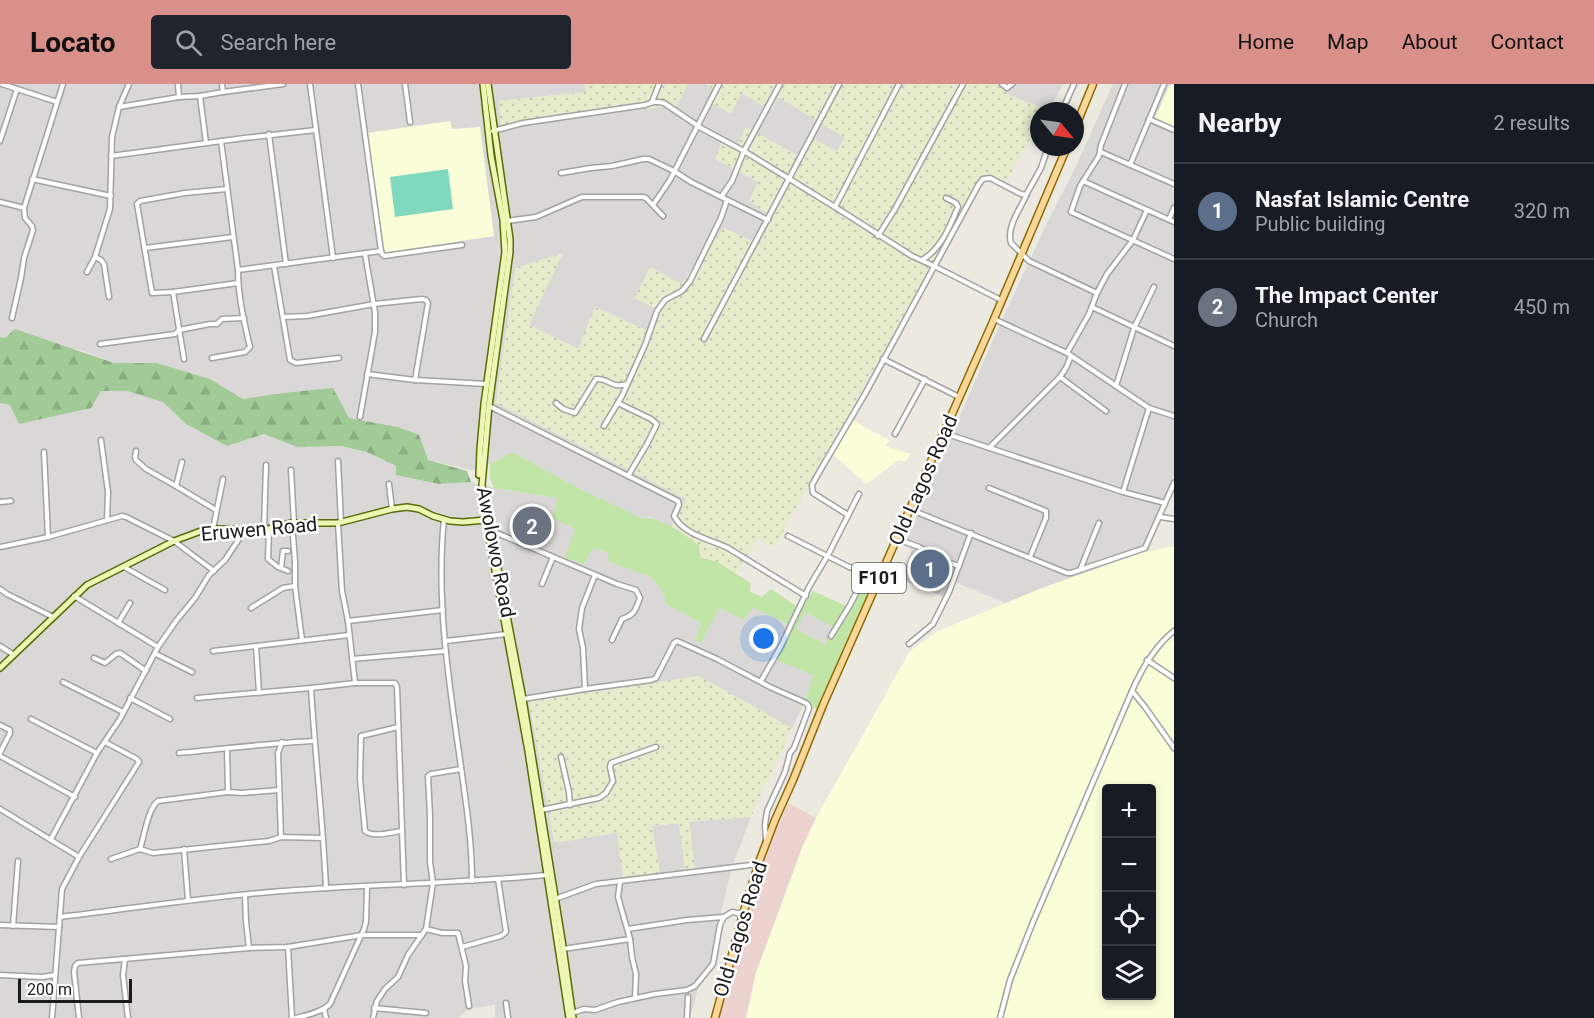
<!DOCTYPE html>
<meta charset="utf-8">
<style>
body{margin:0;font-family:Roboto,sans-serif;background:#20242c;color:#f1f3f6}
.controls{position:absolute;right:18px;bottom:18px;display:grid;overflow:hidden;border-radius:6px;box-shadow:0 3px 9px #0003}
.controls button{width:54px;height:54px;display:grid;place-items:center;padding:0;border:0;border-bottom:2px solid #363941;background:#171b24;color:#f1f3f6;font:30px sans-serif}
.compass{position:absolute;left:1030px;top:18px;width:54px;height:54px;border-radius:50%;background:#171b24;box-shadow:0 3px 9px #0003;rotate:119deg}
.scale{position:absolute;left:18px;bottom:15px;width:114px;box-sizing:border-box;padding-left:6px;border:3px solid #1b1b1b;border-top:0;font-size:16px;line-height:21px;white-space:nowrap;color:#1b1b1b;-webkit-text-stroke:4px #fff;paint-order:stroke}
.you{position:absolute;left:764px;top:555px;width:21px;height:21px;margin:-15px;border:4px solid #fff;border-radius:50%;background:#1a73e8;box-shadow:0 0 0 9px #1a73e833}
.badge{display:grid;place-items:center;width:39px;height:39px;border-radius:50%;background:#da908a;color:#fff;font-size:20px;font-weight:700}
.pin{position:absolute;translate:-50% -50%;border:3px solid #fff;box-shadow:0 2px 6px #0006}
.list{margin:0;padding:0;list-style:none}
h2{display:flex;justify-content:space-between;align-items:center;height:78px;margin:0;padding:0 24px;font-size:26px}
h2 small{font-size:20px;font-weight:400;color:#9ea1a6}
.list li{display:grid;grid-template-columns:39px 1fr auto;gap:18px;align-items:center;box-sizing:border-box;height:96px;padding:0 24px;border-top:2px solid #363941}
.list b{display:block;font-size:22px;white-space:nowrap}
.list p{margin:0;font-size:20px;white-space:nowrap;color:#9ea1a6}
.list em{font-size:20px;font-style:normal;color:#9ea1a6}
.icon{flex:none;width:33px;height:33px;fill:none;stroke:currentColor;stroke-width:2;stroke-linecap:round;stroke-linejoin:round}
.map{position:relative;flex:none;width:1174px;height:934px;overflow:hidden}
header{display:flex;align-items:center;gap:36px;box-sizing:border-box;height:84px;padding:0 30px;background:#da908a;color:#111}
header strong{font-size:28px}
nav{display:flex;gap:33px;margin-inline-start:auto;font-size:21px}
.search{width:420px;height:54px;background:#20242c;display:flex;align-items:center;gap:15px;box-sizing:border-box;padding:0 21px;border-radius:6px;color:#9ea1a6;font-size:22px}
main{display:flex}
aside{flex:1;background:#171b24}
.map>svg:first-child{display:block}
.residential{fill:#d9d8d7}
.commercial{fill:#edd3cf}
.education{fill:#fafed8;fill-rule:evenodd}
.religious{fill:#c9c9c9}
.farmland{fill:url(#farmland-dots)}
.grass{fill:#c0e5a7;fill-rule:evenodd}
.forest{fill:url(#forest-firs)}
.pitch{fill:#80d9be}
.lines{fill:none;stroke-linecap:round;stroke-linejoin:round}
.street-casing{stroke:#a2a2a2;stroke-width:7}
.secondary-casing{stroke:#586b08;stroke-width:8}
.primary-casing{stroke:#8c6a05;stroke-width:9}
.street{stroke:#fff;stroke-width:4}
.secondary{stroke:#eef6b4;stroke-width:5}
.primary{stroke:#f8d799;stroke-width:6}
.labels{text-anchor:middle;stroke-width:5;stroke-linejoin:round;paint-order:stroke}
.shield{fill:#fff;stroke:#5f5f5f;stroke-width:1.5}
.shield-label{font-size:18px;font-weight:bold;fill:#1b1b1b}
.street-label{font-size:20px;fill:#1b1b1b;stroke:#fff}
</style>
<header>
<strong>Locato</strong>
<div class="search"><svg class="icon" aria-label="search" viewBox="0 0 24 24"><circle cx="10" cy="10" r="6"/><path d="M15 15l6 6"/></svg>Search here</div>
<nav><a>Home</a><a>Map</a><a>About</a><a>Contact</a></nav>
</header>
<main>
<div class="map">
<svg width="1174" height="934" viewBox="0 0 1174 934">
<defs>
<pattern id="farmland-dots" width="8" height="8" patternUnits="userSpaceOnUse" patternTransform="scale(1.5)"><rect width="8" height="8" fill="#e6ebcb"/><path d="M2 2h.1M6 6h.1" fill="none" stroke="#c5c9ae" stroke-width="1.8" stroke-linecap="round"/></pattern>
<pattern id="forest-firs" width="22" height="20" patternUnits="userSpaceOnUse" patternTransform="scale(1.5)"><rect width="22" height="20" fill="#a1ca96"/><path d="M5 1l3.5 6h-7zM16 11l3.5 6h-7z" fill="#8aad81"/></pattern>
</defs>
<rect width="100%" height="100%" fill="#ece9e0"/>
<g class="residential">
<path d="M0 0H584L586 8 499 17 676 22 688 0H705L714 5 731 29 741 9 778 13 845 53 837 67 804 75 746 44 738 60 725 54 758 98 768 130 752 157 724 144 681 200 651 183 658 226 648 248 596 223 579 265 529 241 562 170 515 185 496 319 686 415 672 443 649 433 641 435 580 405 512 368 490 380 471 386 428 376 398 343 349 334 283 309 243 315 210 295 157 279H114L81 266 0 253Z"/>
<path d="M1002 0H1063L1055 15 1047 26 1009 11Z"/>
<path d="M1113 0H1174V392L1141 469 1070 494 1006 519 957 499 956 485 912 466 904 461 996 249 1046 141 1075 84Z"/>
<path d="M101 306 127 307 163 318 186 340 227 362 264 350 297 363 341 362 367 368 396 382V391L439 400 471 398 494 404 558 414 576 445 593 464 609 469 608 477 651 493 663 507 666 520 701 539 695 557 701 559 719 523H753L789 541 813 592 806 616 792 644 699 592 617 749 659 789 652 742 679 739 686 787 695 786 689 737 751 733 732 783 715 854 713 879 703 886 690 934H495V921L468 925 459 934H0V319L10 321Z"/>
<path d="M805 528 834 543 825 560 796 545Z"/>
</g>
<path class="commercial" d="M788 719 816 734 802 764 756 889 746 934H718L746 829 764 773Z"/>
<g class="education">
<path d="M1173 0 1174 1V43L1155 34 1169 2Z"/>
<path d="M450 37 452 45 480 43 494 152 384 169 367 49Z"/>
<path d="M852 336 889 356 886 362 910 370 905 378 899 376 866 400 833 370Z"/>
<path d="M1174 462V934H746L756 889 802 764 816 734 910 567 938 547 1042 504 1141 469ZM1106 704H1152V912H1106Z"/>
</g>
<path class="religious" d="M912 466 956 485 944 513 900 495Z"/>
<g class="farmland">
<path d="M584 0H688L677 21 501 43 499 17 586 8Z"/>
<path d="M705 0H1002L1009 11 1047 26 1046 27H1039V39L1006 97 983 89 774 464 758 455 736 489 717 478 700 473 699 461 672 443 686 415 496 319 515 184 563 169 529 241 578 265 595 223 648 247 658 226 635 214 650 183 681 200 724 144 752 157 768 130 749 117 758 98 715 75 724 53 738 60 746 43 804 75 814 55 837 67 845 54 778 13 771 27 741 9 731 30 708 17 714 5Z"/>
<path d="M699 592 792 644 751 733 689 738 695 786 685 787 679 739 652 742 660 789 623 793 617 749 554 759 529 617Z"/>
</g>
<path class="grass" d="M512 368 580 405 641 434C660 431 684 451 699 461L700 473 717 478 751 499 750 508 762 513 771 505 801 525 813 507 851 524 869 489 879 487 817 626 806 616 813 591 777 576 789 541 753 523 744 536 719 524 701 559 695 557 701 539 666 520 663 507 651 493 607 477 609 469 593 464 584 480 565 474 575 445 553 434 557 414 494 404 490 395V380ZM805 528 833 543 825 560 796 545Z"/>
<path class="forest" d="M15 245 114 279H157L210 295 243 315 283 309 333 304 349 334 398 343 419 351 428 376 467 387 471 398 439 400 396 391V382L367 368 341 362 297 363 264 350 227 362 186 340 163 318 127 307H101L91 324 19 340 10 321 0 319V253L5 254Z"/>
<path class="pitch" d="M448 85 453 125 395 133 390 93Z"/>
<g class="lines">
<g class="street-casing">
<g id="street">
<path d="M2 0 57 18"/>
<path d="M178 0 179 13"/>
<path d="M222 0 223 8"/>
<path d="M310 0 333 174"/>
<path d="M358 0 381 167"/>
<path d="M405 0 410 38"/>
<path d="M1002 0 1007 4 1012 0"/>
<path d="M1125 0 1101 61 1099 72 1080 102 1071 128 1174 175"/>
<path d="M200 12 206 59"/>
<path d="M652 18 659 0"/>
<path d="M119 23 179 13 200 12 223 8 283 0"/>
<path d="M1062 27 1074 0"/>
<path d="M1149 35 1174 46"/>
<path d="M493 47 523 39 645 21C652 18 656 17 664 19L701 44 744 67 835 123 912 172 934 182 1001 216"/>
<path d="M269 50 286 180"/>
<path d="M0 57 17 5"/>
<path d="M1101 68 1174 100"/>
<path d="M111 72 244 54 316 46"/>
<path d="M1130 81 1164 0"/>
<path d="M561 89 591 84 612 82 643 75H649L674 87 691 98 768 136"/>
<path d="M32 95 111 112"/>
<path d="M1083 97 1174 138"/>
<path d="M227 105 185 109 140 117 137 120 152 209 173 208 238 199"/>
<path d="M1026 112C1020 125 1006 144 1011 159L1029 177 1097 209"/>
<path d="M721 113 732 97 744 67 780 0"/>
<path d="M0 118 24 124"/>
<path d="M653 121 670 96 719 0"/>
<path d="M835 123 899 0"/>
<path d="M1169 135 1174 124"/>
<path d="M507 137 536 133 582 113H643L646 114 663 132"/>
<path d="M878 152 895 125 963 0"/>
<path d="M145 164 233 153"/>
<path d="M381 167 382 170 384 172 462 161"/>
<path d="M95 173 101 176 104 180 109 213"/>
<path d="M922 176C941 165 950 142 958 123L956 119 946 114"/>
<path d="M274 182 290 276 296 279 339 274"/>
<path d="M238 186 381 167"/>
<path d="M87 188 95 173 110 125 112 53 119 23 129 0"/>
<path d="M173 208 184 275"/>
<path d="M1092 223 1174 262"/>
<path d="M284 233 307 232 374 220 422 215 426 216 428 219 415 296"/>
<path d="M12 234 21 194 24 174 33 146 32 142 25 134 24 124 63 0"/>
<path d="M994 235 1067 269 1149 324 1174 332"/>
<path d="M704 255 839 0"/>
<path d="M100 260 175 250 179 246 210 240H217L222 235 244 234"/>
<path d="M1067 269 1089 230 1097 209 1107 190 1133 156 1147 126"/>
<path d="M212 274 245 268 250 263C244 238 238 212 238 186L221 57"/>
<path d="M883 275 959 313"/>
<path d="M367 290 415 296 487 300"/>
<path d="M1060 293 1106 327"/>
<path d="M1116 302 1134 244 1154 203"/>
<path d="M556 319 563 325 575 329 596 295C610 294 610 305 627 300"/>
<path d="M618 319 651 335 657 340 647 360 628 392"/>
<path d="M489 322 678 417 679 421 674 432C684 451 710 455 728 464L806 512"/>
<path d="M360 333 375 248V228L365 170"/>
<path d="M604 342 622 312 645 261 657 227 665 216 682 207 690 197 721 134 727 116"/>
<path d="M944 349 1123 408 1165 419"/>
<path d="M895 350 925 295"/>
<path d="M101 356 108 408 107 436"/>
<path d="M989 364 1060 293 1066 284 1071 272"/>
<path d="M136 367 135 373 136 376 146 385 176 402 216 426"/>
<path d="M44 368 48 453"/>
<path d="M338 377 341 438"/>
<path d="M291 386 294 439"/>
<path d="M389 400 392 425"/>
<path d="M176 402 182 378"/>
<path d="M989 404 1046 427V434L1030 473"/>
<path d="M1123 408 1149 324"/>
<path d="M0 418 11 417"/>
<path d="M909 425 1067 489H1071L1145 464 1174 399"/>
<path d="M848 431 813 409 812 401 821 385 865 310 979 100 983 95 990 94 1021 110 1026 111 1041 84 1048 63"/>
<path d="M1160 433 1174 435"/>
<path d="M444 435C436 513 448 592 459 669 465 712 472 754 472 797"/>
<path d="M292 439 295 478V502L302 556"/>
<path d="M338 439 342 507 348 537 355 599"/>
<path d="M213 445 223 395"/>
<path d="M269 445 268 475 278 483 288 487"/>
<path d="M264 446 266 381"/>
<path d="M492 447 617 500 636 506 640 514C635 526 636 530 622 535L612 556"/>
<path d="M788 452 849 483 868 486 879 493"/>
<path d="M897 455 919 463 950 479 959 482"/>
<path d="M0 463 48 453 122 432 126 433 174 457 214 487"/>
<path d="M124 483 165 506"/>
<path d="M281 484 283 467H288"/>
<path d="M1080 486 1099 439"/>
<path d="M542 500 553 473"/>
<path d="M0 505 7 510 53 533"/>
<path d="M74 512 158 563"/>
<path d="M251 524 283 504 295 502"/>
<path d="M348 537 443 526"/>
<path d="M118 539 130 519"/>
<path d="M831 552 850 521 868 486"/>
<path d="M446 557 507 550"/>
<path d="M909 560 933 540 949 508 971 449"/>
<path d="M0 562 14 571"/>
<path d="M256 562 259 609"/>
<path d="M213 567 349 551"/>
<path d="M156 570 192 588"/>
<path d="M94 574 105 579 116 570 120 569 146 587"/>
<path d="M352 575 446 567"/>
<path d="M1147 576 1174 594"/>
<path d="M761 597 781 562 809 503 828 471 859 410"/>
<path d="M63 598 123 628"/>
<path d="M311 604C315 671 323 737 326 804"/>
<path d="M585 605 583 564 579 545 582 524 595 491"/>
<path d="M1132 607 1145 623 1174 664"/>
<path d="M130 614 170 635"/>
<path d="M197 614 311 604 355 599H395L397 603 404 801"/>
<path d="M523 615 585 605 651 596 656 594 674 559 677 557 717 575 770 603 806 619 808 621 809 624 794 664 790 669 785 688 767 727 765 741 766 757"/>
<path d="M31 635 97 669"/>
<path d="M0 641 10 646V649L0 669"/>
<path d="M398 643 361 652 360 695 365 747C374 754 391 748 402 747"/>
<path d="M179 669C224 665 269 659 314 657"/>
<path d="M0 672 75 713"/>
<path d="M561 673 569 708 570 721"/>
<path d="M228 708 242 709 279 706"/>
<path d="M0 725 79 773"/>
<path d="M541 726 599 714 606 709 613 697 610 683 611 679 656 663"/>
<path d="M281 753 278 669 282 658"/>
<path d="M51 755 97 669 120 635 158 563 176 537 195 514 209 491 225 476 245 446"/>
<path d="M140 765 153 769 269 757 281 753 322 754"/>
<path d="M184 765 188 816"/>
<path d="M111 775 140 765C144 753 148 724 158 717L228 708 227 665"/>
<path d="M620 798 618 813 630 855 632 873 636 890 635 914"/>
<path d="M245 811 246 838 249 864"/>
<path d="M555 815 596 800 751 781 759 778"/>
<path d="M60 833C138 824 217 811 296 806 379 800 463 799 547 791"/>
<path d="M0 841 59 843"/>
<path d="M13 842 18 777"/>
<path d="M426 845 442 849H458L466 882 465 897 469 922"/>
<path d="M628 845 687 836 723 833"/>
<path d="M288 863 292 934"/>
<path d="M462 863 501 852 506 848 498 795"/>
<path d="M563 865 630 855"/>
<path d="M125 875 123 891 128 934"/>
<path d="M0 891 42 893 55 891"/>
<path d="M506 919 508 934"/>
<path d="M374 924 426 929"/>
<path d="M324 925 326 934"/>
<path d="M572 929 584 925 595 926 618 918 655 910 687 906 695 902 713 880 720 841 724 833 732 828 743 830"/>
<path d="M52 934 62 805 79 773 139 678 137 675 105 658"/>
<path d="M79 934 74 888 75 882 78 879 249 864 288 863 362 851H422"/>
<path d="M296 934C307 931 322 928 330 920L364 845 366 838 367 802"/>
<path d="M373 934 377 917 385 905 398 893 408 871 426 845 433 799 430 778V732L428 692 431 690 461 685"/>
<path d="M687 934 688 913"/>
<path d="M1000 934 1010 896 1033 838 1132 607C1142 584 1154 563 1174 547"/>
</g>
</g>
<g class="secondary-casing">
<g id="secondary">
<path d="M488 0 510 155V168L489 322 482 401 523 615 562 856 573 934"/>
<path d="M479 391 480 365 484 320 505 168 503 136 491 72 483 0"/>
<path d="M487 442 528 667 569 934"/>
<path d="M0 584 87 501 174 457 201 447 217 445 264 446 292 439H338L392 425 407 423 419 425 433 432 450 437 463 438 486 436"/>
</g>
</g>
<g class="primary-casing">
<g id="primary">
<path d="M1075 44 1093 0"/>
<path d="M715 934 743 830 759 778 775 736 793 696 823 621 991 242 1067 63"/>
</g>
</g>
<use href="#street" class="street"/>
<use href="#secondary" class="secondary"/>
<use href="#primary" class="primary"/>
</g>
<g class="labels">
<rect class="shield" x="852" y="479" width="54" height="30" rx="4.5"/>
<g class="shield-label">
<text x="879" y="500">F101</text>
</g>
<g class="street-label">
<text transform="translate(923 396) rotate(-66)" y="7">Old Lagos Road</text>
<text transform="translate(259 445) rotate(-5)" y="7">Eruwen Road</text>
<text transform="translate(496 468) rotate(79)" y="7">Awolowo Road</text>
<text transform="translate(740 845) rotate(-73)" y="7">Old Lagos Road</text>
</g>
</g>
</svg>
<div class="controls">
<button>+</button>
<button>−</button>
<button><svg class="icon" aria-label="locate" viewBox="0 0 24 24"><circle cx="12" cy="12" r="6"/><path d="M12 2v4M12 18v4M2 12h4M18 12h4"/></svg></button>
<button><svg class="icon" aria-label="layers" viewBox="0 0 24 24"><path d="M12 4l9 5-9 5-9-5zM3 14l9 5 9-5"/></svg></button>
</div>
<svg class="compass" viewBox="-18 -18 36 36"><path d="M0-13l5 13h-10z" fill="#e53935"/><path d="M0 13l5-13h-10z" fill="#9ea1a6"/></svg>
<div class="scale">200 m</div>
<div class="you"></div>
<div class="pin badge" style="left:930px;top:485px;background:#5c6f8a">1</div>
<div class="pin badge" style="left:532px;top:442px;background:#6b7280">2</div>
</div>
<aside>
<h2>Nearby<small>2 results</small></h2>
<ul class="list">
<li><span class="badge" style="background:#5c6f8a">1</span><div><b>Nasfat Islamic Centre</b><p>Public building</p></div><em>320 m</em></li>
<li><span class="badge" style="background:#6b7280">2</span><div><b>The Impact Center</b><p>Church</p></div><em>450 m</em></li>
</ul>
</aside>
</main>
